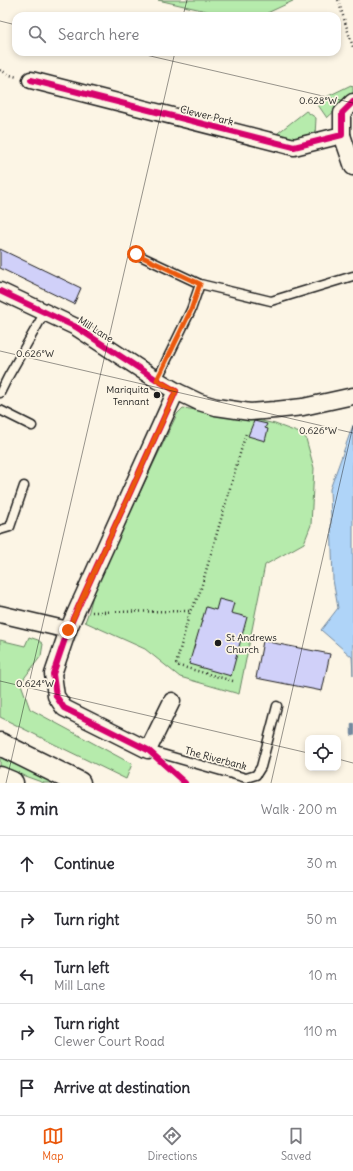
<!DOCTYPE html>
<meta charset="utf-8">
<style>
body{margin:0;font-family:Delius,sans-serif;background:#f2f2f3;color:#2b2b33}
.controls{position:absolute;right:12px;bottom:12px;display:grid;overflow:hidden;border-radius:8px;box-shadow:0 2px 6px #0003}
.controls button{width:36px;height:36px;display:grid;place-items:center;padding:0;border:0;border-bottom:1px solid #e1e1e2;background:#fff;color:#2b2b33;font:20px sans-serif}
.stop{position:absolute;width:12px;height:12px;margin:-9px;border:3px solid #ea580c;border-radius:50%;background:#fff}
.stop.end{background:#ea580c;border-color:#fff;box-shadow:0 1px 4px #0008}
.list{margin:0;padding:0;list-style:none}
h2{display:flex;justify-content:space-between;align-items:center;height:52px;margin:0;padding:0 16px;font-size:17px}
h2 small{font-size:13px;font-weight:400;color:#7c7c81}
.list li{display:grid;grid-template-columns:26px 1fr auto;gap:12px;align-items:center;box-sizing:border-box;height:56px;padding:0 16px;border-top:1px solid #e1e1e2}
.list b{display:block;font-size:15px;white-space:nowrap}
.list p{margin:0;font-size:13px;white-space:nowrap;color:#7c7c81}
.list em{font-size:13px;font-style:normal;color:#7c7c81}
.icon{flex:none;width:22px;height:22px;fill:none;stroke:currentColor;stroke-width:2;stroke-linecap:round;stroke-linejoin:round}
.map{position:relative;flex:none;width:353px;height:783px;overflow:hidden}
.search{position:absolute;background:#fff;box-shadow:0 2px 6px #0003;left:12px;right:12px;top:12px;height:44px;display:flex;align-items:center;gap:10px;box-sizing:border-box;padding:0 14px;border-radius:12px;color:#7c7c81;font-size:15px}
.sheet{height:332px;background:#fff}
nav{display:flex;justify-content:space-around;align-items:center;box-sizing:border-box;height:56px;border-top:1px solid #e1e1e2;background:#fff;font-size:11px;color:#7c7c81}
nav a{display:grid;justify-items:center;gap:2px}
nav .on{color:#ea580c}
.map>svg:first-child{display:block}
.green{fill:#b6ebac;stroke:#698464}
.water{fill:#afd4f8;stroke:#748aa0}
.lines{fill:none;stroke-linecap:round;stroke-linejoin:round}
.stream{stroke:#748aa0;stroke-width:4.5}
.building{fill:#d0d0f9;stroke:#1c1c1c}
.lane-casing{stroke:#1c1c1c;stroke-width:11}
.street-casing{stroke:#1c1c1c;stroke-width:19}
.primary-casing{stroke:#1c1c1c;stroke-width:25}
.path{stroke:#1c1c1c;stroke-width:2.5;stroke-dasharray:1 3;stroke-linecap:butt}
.lane{stroke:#fcf5e5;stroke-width:8}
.street{stroke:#fcf5e5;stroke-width:16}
.primary{stroke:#fcf5e5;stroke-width:22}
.cycleway-casing{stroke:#fcf5e5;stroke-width:8}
.cycleway{stroke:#d6006c;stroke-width:6}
.route{stroke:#ea580c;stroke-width:5}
.ticks{fill:none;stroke:#1c1c1c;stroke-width:1;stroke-opacity:0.45}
.poi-dot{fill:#1c1c1c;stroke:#fcf5e5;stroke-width:1.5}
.labels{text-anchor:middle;stroke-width:3.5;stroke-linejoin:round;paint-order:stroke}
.street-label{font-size:10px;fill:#1c1c1c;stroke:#fcf5e5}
.poi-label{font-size:10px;fill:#1c1c1c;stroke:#fcf5e5;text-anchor:end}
.ticks-label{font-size:10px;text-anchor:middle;fill:#1c1c1c;stroke:#fcf5e5;stroke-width:3.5;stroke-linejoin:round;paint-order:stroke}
</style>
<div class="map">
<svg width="353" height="783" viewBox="0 0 353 783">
<rect width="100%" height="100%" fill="#fcf5e5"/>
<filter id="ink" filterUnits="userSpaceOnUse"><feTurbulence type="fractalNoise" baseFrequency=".025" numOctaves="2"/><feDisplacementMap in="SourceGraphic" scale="8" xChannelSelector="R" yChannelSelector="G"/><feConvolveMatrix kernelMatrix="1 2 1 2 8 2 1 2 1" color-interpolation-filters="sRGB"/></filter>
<g filter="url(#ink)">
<g class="green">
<path d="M158 0H295L261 16H228Z"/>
<path d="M351 85 353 87V94L327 118 316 102Z"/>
<path d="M306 111 316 118 315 136 297 141 274 136Z"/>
<path d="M183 408 249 418 275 424 305 435 314 468 311 525 304 543 265 565 239 694 180 677 145 649 85 622 89 611 95 587 177 414Z"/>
<path d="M29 637 38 640 43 644 41 656 25 677 21 684 30 709 132 764 126 779 56 745 0 717V640L25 646Z"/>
<path d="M0 751 62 783H44L0 767Z"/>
</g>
<path class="water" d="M353 425V675L352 657 321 630 338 608 333 580 330 489Z"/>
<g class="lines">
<path class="stream" d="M353 725V734"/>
</g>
<g class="building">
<path d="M0 249 81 288 74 304 0 268Z"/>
<path d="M254 421 267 424 265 428 268 429 265 441 248 436Z"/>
<path d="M219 599 234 603 231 613 247 617 231 676 189 664 206 607 216 610Z"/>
<path d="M263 641 330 654 322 691 256 678Z"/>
</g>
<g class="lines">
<g class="lane-casing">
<g id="lane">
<path d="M136 254 200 284"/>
<path d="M157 380 191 310 200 284 271 301 353 276"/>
<path d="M0 393 8 377 45 312"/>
<path d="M0 410 32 426"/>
<path d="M0 530 10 527 24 486"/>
<path d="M148 750 246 778 256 775 261 767 277 706"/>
</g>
</g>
<g class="street-casing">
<g id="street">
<path d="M31 80 294 147 342 135V113L353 102"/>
<path d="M342 135 353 167"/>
<path d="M0 291 76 327 157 380 176 391 199 402 216 407 250 412 275 410 303 407 353 396"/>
<path d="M0 614 68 630"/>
<path d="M172 701 148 750 64 708 56 696 53 674 68 630 76 612 176 391"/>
</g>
</g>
<g class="primary-casing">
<g id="primary">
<path d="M0 744 79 783"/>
<path d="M0 778 12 783"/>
</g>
</g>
<g class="path">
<path d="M338 0 353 47"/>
<path d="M0 70 10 75 17 77"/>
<path d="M92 612 190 611"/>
<path d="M233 681 176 665 190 611 199 595 246 433"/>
</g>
<use href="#lane" class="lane"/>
<use href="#street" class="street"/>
<use href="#primary" class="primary"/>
<g class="cycleway-casing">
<g id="cycleway">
<path d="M31 80 294 147 342 135V113L353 102"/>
<path d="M0 291 76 327 157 380 176 391 76 612 68 630 53 674 56 696 64 708 148 750 185 783"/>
</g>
</g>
<use href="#cycleway" class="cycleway"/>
</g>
</g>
<g class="lines" filter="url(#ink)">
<path class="route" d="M68 630 76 612 176 391 157 380 191 310 200 284 136 254"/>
</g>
<path class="ticks" d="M183 16 187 0M0 21 16 25M133 52 353 103M0 351 353 433M0 681 308 753M338 759 353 763M6 783 175 52M271 783 353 426"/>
<g class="poi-dot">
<circle cx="157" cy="395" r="4"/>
<circle cx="218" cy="643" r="4"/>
</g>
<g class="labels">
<g class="street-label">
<text transform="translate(207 115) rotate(14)" y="4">Clewer Park</text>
<text transform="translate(96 329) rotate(32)" y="4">Mill Lane</text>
<text transform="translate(216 758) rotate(15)" y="4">The Riverbank</text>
</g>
<g class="poi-label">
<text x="149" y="393">Mariquita<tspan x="149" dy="12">Tennant</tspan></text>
<text x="226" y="641" text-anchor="start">St Andrews<tspan x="226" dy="12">Church</tspan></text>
</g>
</g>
<g class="ticks-label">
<text x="318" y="104">0.628°W</text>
<text x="35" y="357">0.626°W</text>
<text x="318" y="434">0.626°W</text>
<text x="35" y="687">0.624°W</text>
</g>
</svg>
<div class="controls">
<button><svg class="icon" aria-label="locate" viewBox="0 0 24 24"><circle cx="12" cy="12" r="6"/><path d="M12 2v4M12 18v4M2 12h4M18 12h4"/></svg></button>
</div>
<div class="stop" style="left:136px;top:254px"></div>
<div class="stop end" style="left:68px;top:630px"></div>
<div class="search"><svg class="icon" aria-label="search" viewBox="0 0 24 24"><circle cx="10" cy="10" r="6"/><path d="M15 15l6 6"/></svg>Search here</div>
</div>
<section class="sheet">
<h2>3 min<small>Walk · 200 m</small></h2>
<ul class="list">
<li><svg class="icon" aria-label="ahead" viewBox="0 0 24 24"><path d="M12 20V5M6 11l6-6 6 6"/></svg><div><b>Continue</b></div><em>30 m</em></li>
<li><svg class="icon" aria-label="right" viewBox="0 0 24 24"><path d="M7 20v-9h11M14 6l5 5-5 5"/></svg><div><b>Turn right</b></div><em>50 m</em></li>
<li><svg class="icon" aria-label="left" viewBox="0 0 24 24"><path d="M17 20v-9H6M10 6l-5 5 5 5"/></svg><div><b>Turn left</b><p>Mill Lane</p></div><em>10 m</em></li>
<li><svg class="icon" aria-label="right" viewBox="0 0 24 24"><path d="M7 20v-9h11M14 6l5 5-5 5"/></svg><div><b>Turn right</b><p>Clewer Court Road</p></div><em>110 m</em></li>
<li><svg class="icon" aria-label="arrive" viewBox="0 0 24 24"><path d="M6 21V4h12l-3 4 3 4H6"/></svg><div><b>Arrive at destination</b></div></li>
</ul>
</section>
<nav>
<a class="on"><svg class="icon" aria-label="map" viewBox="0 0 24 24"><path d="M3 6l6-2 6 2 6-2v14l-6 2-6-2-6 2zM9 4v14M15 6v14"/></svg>Map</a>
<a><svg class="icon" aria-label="directions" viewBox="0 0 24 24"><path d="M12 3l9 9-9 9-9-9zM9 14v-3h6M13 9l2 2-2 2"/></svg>Directions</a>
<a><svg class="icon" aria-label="saved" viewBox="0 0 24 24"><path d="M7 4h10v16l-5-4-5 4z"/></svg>Saved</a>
</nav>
